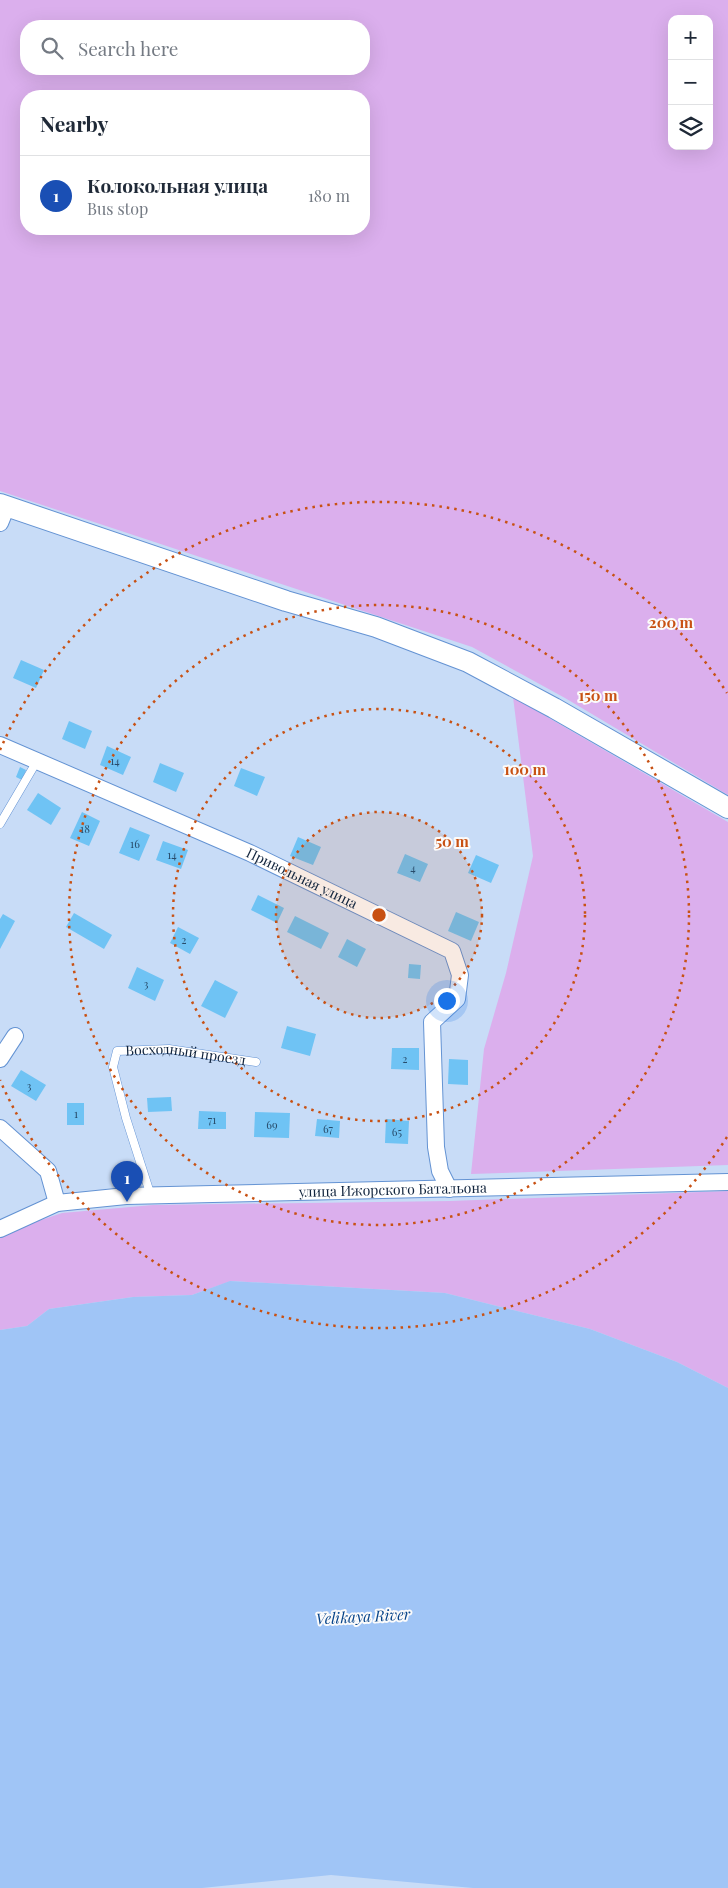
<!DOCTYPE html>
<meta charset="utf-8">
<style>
body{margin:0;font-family:"Playfair Display",serif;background:#f6f6f7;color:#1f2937}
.controls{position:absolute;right:15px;top:15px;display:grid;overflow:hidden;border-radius:10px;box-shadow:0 5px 20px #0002}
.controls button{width:45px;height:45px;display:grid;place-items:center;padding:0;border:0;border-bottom:1px solid #e0e1e3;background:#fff;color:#1f2937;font:25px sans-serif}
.you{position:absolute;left:446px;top:1000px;width:18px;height:18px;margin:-12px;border:4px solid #fff;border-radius:50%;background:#1a73e8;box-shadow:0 0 0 8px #1a73e833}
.badge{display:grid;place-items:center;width:32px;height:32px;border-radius:50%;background:#9d6f20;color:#fff;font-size:16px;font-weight:700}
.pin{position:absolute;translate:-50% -41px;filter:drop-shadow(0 1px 2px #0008)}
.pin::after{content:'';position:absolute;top:26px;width:18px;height:15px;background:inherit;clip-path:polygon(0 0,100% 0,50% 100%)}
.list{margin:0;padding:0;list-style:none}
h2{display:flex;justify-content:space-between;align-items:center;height:65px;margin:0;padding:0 20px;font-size:21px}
h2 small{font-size:16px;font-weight:400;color:#747a83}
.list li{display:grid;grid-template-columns:32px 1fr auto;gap:15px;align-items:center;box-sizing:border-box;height:80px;padding:0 20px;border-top:1px solid #e0e1e3}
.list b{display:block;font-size:19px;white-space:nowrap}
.list p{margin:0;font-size:16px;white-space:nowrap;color:#747a83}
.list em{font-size:16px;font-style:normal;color:#747a83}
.icon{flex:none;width:28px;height:28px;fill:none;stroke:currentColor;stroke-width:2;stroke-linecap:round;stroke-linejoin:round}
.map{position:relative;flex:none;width:728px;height:1888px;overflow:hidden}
.search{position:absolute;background:#fff;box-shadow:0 5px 20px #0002;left:20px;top:20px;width:350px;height:55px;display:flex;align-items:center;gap:12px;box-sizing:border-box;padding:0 18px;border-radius:20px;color:#747a83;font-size:19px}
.panel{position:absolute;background:#fff;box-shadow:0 5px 20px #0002;left:20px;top:90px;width:350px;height:145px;border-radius:20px}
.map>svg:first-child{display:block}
.green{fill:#dbafed;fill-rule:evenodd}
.water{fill:#a0c5f6}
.building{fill:#6fc3f4}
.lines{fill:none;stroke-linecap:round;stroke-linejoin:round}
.service-casing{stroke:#6493d3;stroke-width:9}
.minor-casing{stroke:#6493d3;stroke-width:18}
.tertiary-casing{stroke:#6493d3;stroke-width:22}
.service{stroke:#fff;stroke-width:8}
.minor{stroke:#fff;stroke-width:16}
.tertiary{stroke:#fff;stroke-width:20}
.ring{fill:none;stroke:#c85113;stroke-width:2.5;stroke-dasharray:2.5 5}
.labels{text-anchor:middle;stroke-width:4;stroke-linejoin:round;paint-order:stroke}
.number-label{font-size:11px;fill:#284c6b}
.street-label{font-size:14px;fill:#11243d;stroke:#fbfbfb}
.water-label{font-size:15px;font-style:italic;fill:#054389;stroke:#fbfbfb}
.centre{fill:#c85113;stroke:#fbfbfb;stroke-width:2.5}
.ring-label{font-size:15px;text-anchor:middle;font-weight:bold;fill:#c85113;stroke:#fbfbfb;stroke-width:4;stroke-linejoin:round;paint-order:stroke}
</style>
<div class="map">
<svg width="728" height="1888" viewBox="0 0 728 1888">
<rect width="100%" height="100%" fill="#c8dcf7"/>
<g class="green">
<path d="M0 0H728V795L565 698 472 647 0 491ZM672 19H709V146H672ZM26 26H364V69H26ZM26 96H364V229H26Z"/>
<path d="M513 697 728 822V1165L471 1174 484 1049 506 973 533 856Z"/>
<path d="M728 1191V1388L677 1362 590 1329 445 1293 231 1281 192 1295 133 1297 49 1309 27 1326 0 1330V1237L14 1229 62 1213 153 1205 450 1201Z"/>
</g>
<path class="water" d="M230 1281 445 1293 590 1329 677 1362 728 1388V1888H473L331 1875 202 1888H0V1330L27 1326 49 1309 133 1297 192 1295Z"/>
<g class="building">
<path d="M21 660 44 670 36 688 13 678Z"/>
<path d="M69 721 92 731 85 749 62 739Z"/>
<path d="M107 746 131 757 123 775 100 765Z"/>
<path d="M160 763 184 773 176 792 153 782Z"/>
<path d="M20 767 26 770 22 780 16 777Z"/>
<path d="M241 768 265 777 257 796 234 786Z"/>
<path d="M38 793 61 808 51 825 27 810Z"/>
<path d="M82 812 100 821 89 846 70 838Z"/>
<path d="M130 827 150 835 139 861 119 853Z"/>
<path d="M298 837 321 847 313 865 290 856Z"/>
<path d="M163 841 188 850 181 869 156 860Z"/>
<path d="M405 854 428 864 420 882 397 873Z"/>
<path d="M476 855 499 865 491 883 468 873Z"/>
<path d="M258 895 284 908 277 923 251 910Z"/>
<path d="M456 912 479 922 471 941 448 931Z"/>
<path d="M74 913 112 935 104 949 66 927Z"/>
<path d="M3 914 15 921 0 949V919Z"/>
<path d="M295 916 329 933 321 949 287 932Z"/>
<path d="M178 927 199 938 190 954 170 943Z"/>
<path d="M347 939 366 949 357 967 338 957Z"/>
<path d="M409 964 421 965 420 979 408 978Z"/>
<path d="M137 967 164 980 155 1001 128 988Z"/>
<path d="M215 980 238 992 225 1018 201 1006Z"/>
<path d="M287 1026 316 1034 310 1056 281 1048Z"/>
<path d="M392 1048H419V1070L391 1069Z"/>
<path d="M449 1059 468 1060V1085L448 1084Z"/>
<path d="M21 1070 46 1085 36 1101 11 1086Z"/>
<path d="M171 1097 172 1111 148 1112 147 1098Z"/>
<rect x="67" y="1103" width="17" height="22"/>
<path d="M199 1111 226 1112V1129H198Z"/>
<path d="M255 1112 290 1113 289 1138 254 1137Z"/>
<path d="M317 1119 340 1121 339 1138 315 1136Z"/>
<path d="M386 1119 409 1121 408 1144 385 1143Z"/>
</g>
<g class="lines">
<g class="service-casing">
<g id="service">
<path d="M0 824 37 761"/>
<path id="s1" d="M151 1196 126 1118 113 1067 117 1051 169 1049 256 1062"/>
</g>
</g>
<g class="minor-casing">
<g id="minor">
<path d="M0 523 7 506"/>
<path id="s2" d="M0 745 250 853 452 951 460 975 457 999 432 1022 436 1147 440 1171 449 1189"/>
<path d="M0 1059 15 1036"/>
<path d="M0 1128 48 1171 57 1203"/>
<path id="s3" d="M0 1229 57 1203 126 1196 728 1182"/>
</g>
</g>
<g class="tertiary-casing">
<path id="tertiary" d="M0 504 286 601 376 627 468 662 554 708 728 808"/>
</g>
<use href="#service" class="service"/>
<use href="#minor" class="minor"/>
<use href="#tertiary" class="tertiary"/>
</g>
<circle cx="379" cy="915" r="103" fill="#c85113" fill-opacity=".12"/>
<g class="ring">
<circle cx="379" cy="915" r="103"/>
<circle cx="379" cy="915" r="206"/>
<circle cx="379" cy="915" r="310"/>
<path d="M727 1137A413 413 0 0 1 0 1080M0 750A413 413 0 0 1 727 693"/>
</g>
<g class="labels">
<g class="number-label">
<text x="115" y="765">14</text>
<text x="85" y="833">18</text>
<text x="135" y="848">16</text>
<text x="172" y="859">14</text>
<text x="413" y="872">4</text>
<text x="184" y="944">2</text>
<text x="146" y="988">3</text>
<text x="405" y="1063">2</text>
<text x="29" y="1090">3</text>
<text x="76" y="1118">1</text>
<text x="212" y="1124">71</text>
<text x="272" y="1129">69</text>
<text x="328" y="1133">67</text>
<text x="397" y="1136">65</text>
</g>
<g class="street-label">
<text dy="5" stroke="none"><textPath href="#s2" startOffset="330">Привольная улица</textPath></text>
<text dy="5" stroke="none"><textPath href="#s1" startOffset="220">Восходный проезд</textPath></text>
<text dy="5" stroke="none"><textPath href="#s3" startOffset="399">улица Ижорского Батальона</textPath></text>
</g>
<g class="water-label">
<text transform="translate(363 1617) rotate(-3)" y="5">Velikaya River</text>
</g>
</g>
<circle cx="379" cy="915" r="8" class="centre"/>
<g class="ring-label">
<text x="671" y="628">200 m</text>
<text x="598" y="701">150 m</text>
<text x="525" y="775">100 m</text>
<text x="452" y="847">50 m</text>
</g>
</svg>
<div class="controls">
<button>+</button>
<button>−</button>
<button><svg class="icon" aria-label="layers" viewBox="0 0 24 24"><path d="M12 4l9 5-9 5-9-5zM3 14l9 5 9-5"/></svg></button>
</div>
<div class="you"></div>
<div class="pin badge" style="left:127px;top:1202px;background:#1a4fb4">1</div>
<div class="search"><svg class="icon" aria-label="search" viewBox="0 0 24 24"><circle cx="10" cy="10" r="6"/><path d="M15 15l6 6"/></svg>Search here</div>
<section class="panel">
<h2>Nearby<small></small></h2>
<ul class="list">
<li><span class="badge" style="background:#1a4fb4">1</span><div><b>Колокольная улица</b><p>Bus stop</p></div><em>180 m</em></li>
</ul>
</section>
</div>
